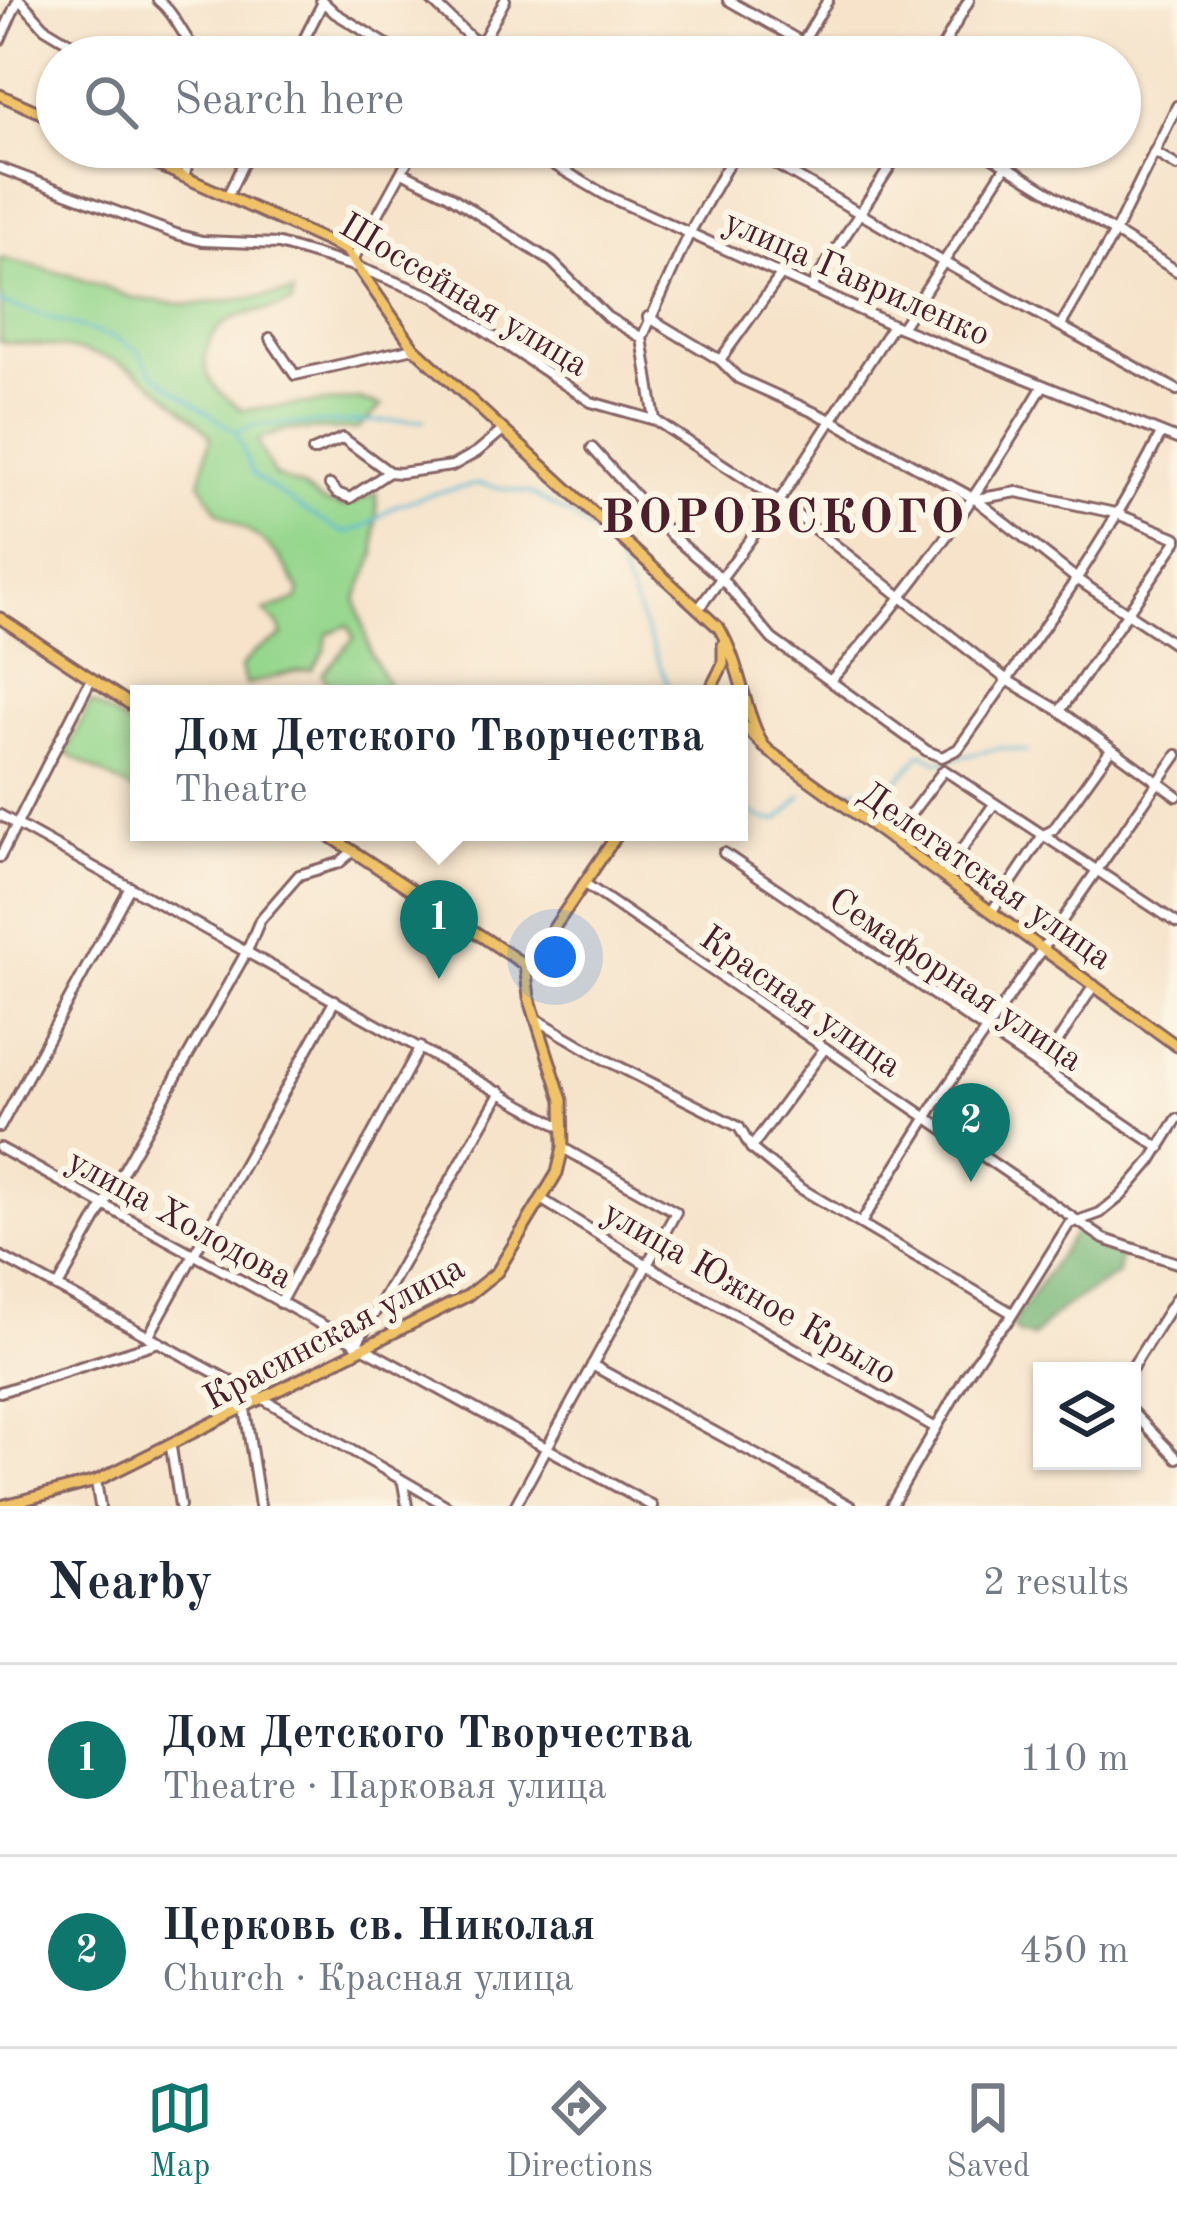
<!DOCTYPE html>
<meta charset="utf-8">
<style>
body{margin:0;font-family:"Old Standard TT",serif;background:#f6f6f7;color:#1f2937}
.controls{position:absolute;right:36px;bottom:36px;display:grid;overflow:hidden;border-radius:0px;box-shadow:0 3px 9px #0004}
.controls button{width:108px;height:108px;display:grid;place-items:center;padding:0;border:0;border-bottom:3px solid #e0e1e3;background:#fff;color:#1f2937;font:60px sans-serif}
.you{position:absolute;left:555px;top:957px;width:42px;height:42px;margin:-30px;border:9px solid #fff;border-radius:50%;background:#1a73e8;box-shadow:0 0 0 18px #1a73e833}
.badge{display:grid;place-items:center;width:78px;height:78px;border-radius:50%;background:#0f766e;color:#fff;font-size:39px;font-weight:700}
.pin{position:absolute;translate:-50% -99px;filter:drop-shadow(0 3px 6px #0008)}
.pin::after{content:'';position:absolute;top:63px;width:42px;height:36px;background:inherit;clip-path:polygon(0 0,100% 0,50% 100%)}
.popup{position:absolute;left:130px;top:685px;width:618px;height:156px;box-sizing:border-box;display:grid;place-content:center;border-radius:0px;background:#fff;filter:drop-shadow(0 3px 9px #0005);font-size:39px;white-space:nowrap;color:#747a83}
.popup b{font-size:45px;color:#1f2937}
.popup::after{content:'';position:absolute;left:50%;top:100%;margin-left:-24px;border:24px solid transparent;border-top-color:#fff}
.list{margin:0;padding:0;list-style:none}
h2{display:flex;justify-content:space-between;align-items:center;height:156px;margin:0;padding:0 48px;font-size:51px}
h2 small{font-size:39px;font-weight:400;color:#747a83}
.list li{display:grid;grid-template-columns:78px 1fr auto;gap:36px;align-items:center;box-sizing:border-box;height:192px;padding:0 48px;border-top:3px solid #e0e1e3}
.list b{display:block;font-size:45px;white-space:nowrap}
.list p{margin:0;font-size:39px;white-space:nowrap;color:#747a83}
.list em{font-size:39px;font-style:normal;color:#747a83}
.icon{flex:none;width:66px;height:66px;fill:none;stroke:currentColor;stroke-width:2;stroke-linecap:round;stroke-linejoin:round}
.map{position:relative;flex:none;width:1177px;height:1506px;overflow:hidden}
.search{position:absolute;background:#fff;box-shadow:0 3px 9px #0004;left:36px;right:36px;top:36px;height:132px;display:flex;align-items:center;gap:30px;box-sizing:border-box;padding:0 42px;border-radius:66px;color:#747a83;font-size:45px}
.sheet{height:540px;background:#fff}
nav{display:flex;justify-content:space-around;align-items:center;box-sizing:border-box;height:168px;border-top:3px solid #e0e1e3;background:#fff;font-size:33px;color:#747a83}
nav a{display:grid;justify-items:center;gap:6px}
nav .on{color:#0f766e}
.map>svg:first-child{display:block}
.green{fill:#96d78e;stroke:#707b5c;stroke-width:3}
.forest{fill:#78b879;stroke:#616c52;stroke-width:3}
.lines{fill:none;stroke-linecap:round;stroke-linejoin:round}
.stream{stroke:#54b6d3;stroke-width:3}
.minor-casing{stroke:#866463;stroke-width:14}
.major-casing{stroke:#866463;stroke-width:15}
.minor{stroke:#fff;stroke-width:8}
.major{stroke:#f0c369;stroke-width:9}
.labels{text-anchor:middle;stroke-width:12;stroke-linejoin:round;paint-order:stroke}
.street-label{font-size:36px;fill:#4a1f2b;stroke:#fcf5e5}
.district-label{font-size:48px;font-weight:bold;letter-spacing:3px;fill:#4a1f2b;stroke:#fcf5e5}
</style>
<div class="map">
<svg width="1177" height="1506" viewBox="0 0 1177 1506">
<rect width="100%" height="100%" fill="#fcf5e5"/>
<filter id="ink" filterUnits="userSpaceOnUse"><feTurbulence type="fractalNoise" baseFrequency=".00833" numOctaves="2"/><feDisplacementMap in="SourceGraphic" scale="24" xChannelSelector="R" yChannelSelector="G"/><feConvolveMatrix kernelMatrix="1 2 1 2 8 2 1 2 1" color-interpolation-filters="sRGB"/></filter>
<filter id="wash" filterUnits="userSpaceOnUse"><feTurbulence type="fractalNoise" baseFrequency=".004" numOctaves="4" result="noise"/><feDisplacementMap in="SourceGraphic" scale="48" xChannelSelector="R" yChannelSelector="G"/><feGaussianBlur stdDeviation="2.7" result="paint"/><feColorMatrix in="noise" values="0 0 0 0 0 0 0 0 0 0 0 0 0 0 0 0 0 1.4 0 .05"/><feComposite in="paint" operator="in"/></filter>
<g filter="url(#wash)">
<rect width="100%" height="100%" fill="#f6e3ca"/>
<g class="green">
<path d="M0 258 69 275 133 298 189 305 293 293 292 303C273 312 253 310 235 318 210 328 197 359 212 383 218 393 233 402 242 410L359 399 382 406 358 429 284 430 257 441 274 475 300 486 323 502 343 507 377 493 375 555 356 600 371 654 393 694H334L322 674 354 638 348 625 327 634 325 651 312 670C289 669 269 682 245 684L241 667 256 651 283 636 279 625 264 611 297 600 300 591 280 558 262 540 218 512 200 483 211 436C193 416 145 374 122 364 86 347 39 345 0 342Z"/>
<path d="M91 702 139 732V794L66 753Z"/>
</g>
<path class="forest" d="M1081 1223 1100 1237 1099 1250 1120 1255 1118 1274 1061 1309 1033 1337 1019 1334 1011 1326Z"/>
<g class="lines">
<g class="stream">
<path d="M0 302 118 339 139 352 151 371 172 388 236 432 256 425 424 420"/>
<path d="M236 432 253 475 303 510 344 533 364 527 395 506 435 493 479 484 530 493 575 518 612 549 668 684 667 694"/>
<path d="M825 787 847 791 895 783 922 753 938 762 1001 748 1027 751"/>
<path d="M739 806 765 820H779L802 796"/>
</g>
</g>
</g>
<g filter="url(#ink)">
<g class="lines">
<g class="minor-casing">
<g id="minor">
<path d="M20 0 45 28 93 57"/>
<path d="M158 0C176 14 184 40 201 57"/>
<path d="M321 0 335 13 407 57"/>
<path d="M431 0 472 39 535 57"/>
<path d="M728 0 828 57"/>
<path d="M0 40 18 0"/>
<path d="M482 42 505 0"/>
<path d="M295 57 323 2"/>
<path d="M463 57 472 39"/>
<path d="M794 57 828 0"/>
<path d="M937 57 969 0"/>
<path d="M524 147 607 196 893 325 1177 439"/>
<path d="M746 147 945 263 1177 390"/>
<path d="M976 147 1177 271"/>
<path d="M1154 152 1177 166"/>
<path d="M0 168 176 234 202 241 279 244 360 268 434 297 591 402 655 420 779 501 1007 680 1060 711 1177 796"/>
<path d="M402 172 447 194 552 262 607 317 642 338"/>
<path d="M184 176 194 147"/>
<path d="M228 195 251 147"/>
<path d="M354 258 415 147"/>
<path d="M811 288 903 147"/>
<path d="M648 317 720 360 738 378 833 421 975 499 1078 580 1177 646"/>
<path d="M1061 325 1114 234 1177 106"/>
<path d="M901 328 1007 164"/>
<path d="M270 338 295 375 414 348"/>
<path d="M720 360 781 275"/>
<path d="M655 420 642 338 690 232 738 147"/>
<path d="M592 448 672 536 722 579 772 639 927 751 942 757 958 749C1031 646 1105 546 1161 434"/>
<path d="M313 451 343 438 389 472 400 473 452 466 477 452 503 430"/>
<path d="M330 485 337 493 350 498 389 472"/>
<path d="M976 499 1017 492 1115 513 1177 538"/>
<path d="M611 530 643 503"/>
<path d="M699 608 779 501 893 325"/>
<path d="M831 680C915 588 979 493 1043 386"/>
<path d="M1060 711 1177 541"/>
<path d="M0 815 563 1128"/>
<path d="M891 840 944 770 1177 923"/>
<path d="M724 853 1160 1148"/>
<path d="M0 857 91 679"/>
<path d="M943 877 994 804"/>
<path d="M584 883 1104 1239 1177 1263"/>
<path d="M992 911 1043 835 1053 830 1111 749"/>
<path d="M538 1020 604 1059 739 1127 751 1148 800 1188 1012 1313"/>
<path d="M1041 1068 1094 985"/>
<path d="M0 1127 130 887"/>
<path d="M0 1148 652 1506"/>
<path d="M751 1148 825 1048"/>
<path d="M541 1199 647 1265 936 1428"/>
<path d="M861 1223 937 1101 1177 755"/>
<path d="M0 1256 265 1400 447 1506"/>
<path d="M58 1287 247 951 260 920 299 875 339 863 353 851"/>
<path d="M280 1303 420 1047"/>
<path d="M148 1337 335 1000"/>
<path d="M356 1345 501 1092"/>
<path d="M592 1365 850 1506"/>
<path d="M1130 1371 1177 1297"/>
<path d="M0 1392 159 1342"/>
<path d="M245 1409 260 1506"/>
<path d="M1132 1412 1177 1458"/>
<path d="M171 1447 180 1506"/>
<path d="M96 1481 100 1506"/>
<path d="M403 1483 407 1506"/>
<path d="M515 1506 676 1212 563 1148"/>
<path d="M891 1506 966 1376 994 1335 1009 1320 1069 1224 1100 1213 1121 1196 1151 1161 1177 1119"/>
</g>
</g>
<g class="major-casing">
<g id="major">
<path d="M0 95 57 120"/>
<path d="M118 147 346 250 414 348 719 628C741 665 743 709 764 747"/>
<path d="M0 618 139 710"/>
<path d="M708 694 723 664V645"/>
<path d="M739 721 769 751 1177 1046"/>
<path d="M324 832 525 965"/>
<path d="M1 1506 96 1481 467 1296 497 1272 557 1173 563 1148 562 1100 529 997 525 965 543 944 619 832"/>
</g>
</g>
<use href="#minor" class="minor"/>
<use href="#major" class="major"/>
</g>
</g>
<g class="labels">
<g class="street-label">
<text transform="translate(858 276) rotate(24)" y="13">улица Гавриленко</text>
<text transform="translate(465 293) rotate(31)" y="13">Шоссейная улица</text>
<text transform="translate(987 874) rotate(35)" y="13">Делегатская улица</text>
<text transform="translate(957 978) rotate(34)" y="13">Семафорная улица</text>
<text transform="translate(802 1000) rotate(35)" y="13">Красная улица</text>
<text transform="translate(181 1217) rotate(29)" y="13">улица Холодова</text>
<text transform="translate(751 1291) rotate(30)" y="13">улица Южное Крыло</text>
<text transform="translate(333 1331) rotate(-28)" y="13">Красинская улица</text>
</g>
<g class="district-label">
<text x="784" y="532">ВОРОВСКОГО</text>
</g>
</g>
</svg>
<div class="controls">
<button><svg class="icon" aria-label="layers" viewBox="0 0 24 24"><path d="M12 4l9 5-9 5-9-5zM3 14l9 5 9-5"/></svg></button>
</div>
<div class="you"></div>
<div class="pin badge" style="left:439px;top:979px">1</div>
<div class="popup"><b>Дом Детского Творчества</b>Theatre</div>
<div class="pin badge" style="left:971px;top:1182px">2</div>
<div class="search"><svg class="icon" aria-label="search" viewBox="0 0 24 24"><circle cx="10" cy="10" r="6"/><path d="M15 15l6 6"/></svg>Search here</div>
</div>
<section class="sheet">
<h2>Nearby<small>2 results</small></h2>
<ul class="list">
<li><span class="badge">1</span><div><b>Дом Детского Творчества</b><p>Theatre · Парковая улица</p></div><em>110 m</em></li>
<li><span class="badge">2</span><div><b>Церковь св. Николая</b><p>Church · Красная улица</p></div><em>450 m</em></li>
</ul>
</section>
<nav>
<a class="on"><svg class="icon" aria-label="map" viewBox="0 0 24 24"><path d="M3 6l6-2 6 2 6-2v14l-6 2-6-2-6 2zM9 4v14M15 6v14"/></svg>Map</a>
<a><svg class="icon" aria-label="directions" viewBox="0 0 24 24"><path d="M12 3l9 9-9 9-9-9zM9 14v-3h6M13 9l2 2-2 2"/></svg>Directions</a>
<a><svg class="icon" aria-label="saved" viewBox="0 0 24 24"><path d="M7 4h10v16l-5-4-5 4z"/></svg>Saved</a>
</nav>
